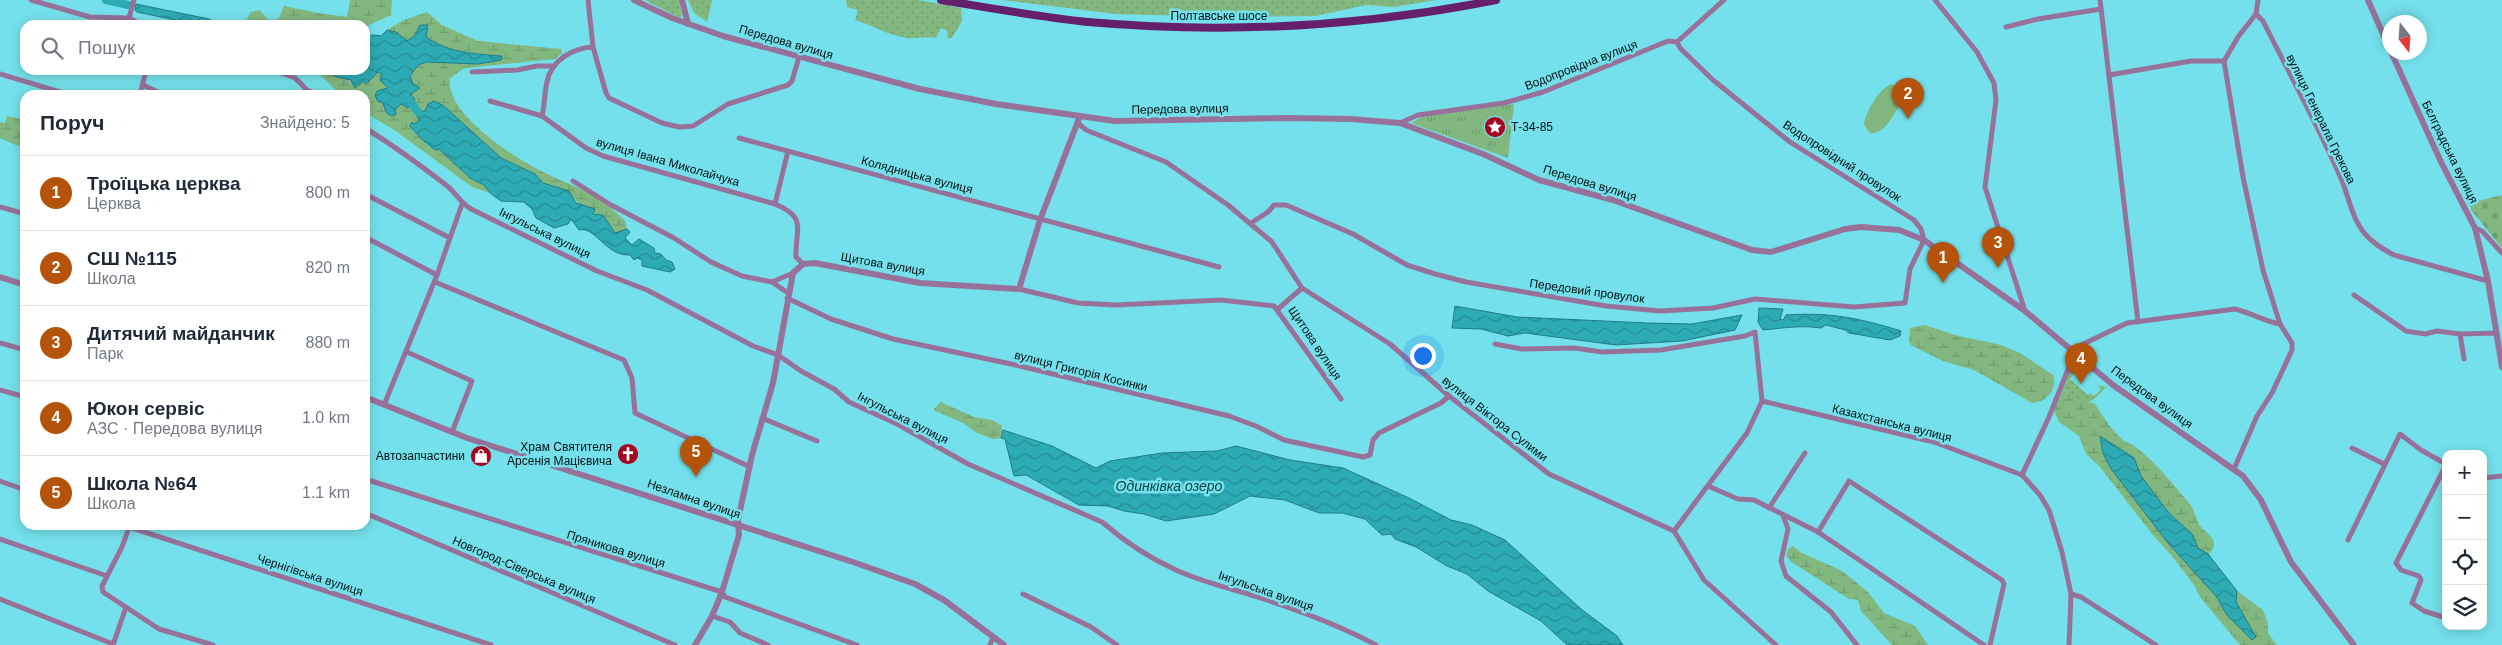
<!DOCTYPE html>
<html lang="uk">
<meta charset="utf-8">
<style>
body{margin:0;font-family:Helvetica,sans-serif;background:#f6f6f7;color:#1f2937}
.controls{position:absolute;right:15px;bottom:15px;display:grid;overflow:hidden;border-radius:10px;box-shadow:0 2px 12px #0003}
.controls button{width:45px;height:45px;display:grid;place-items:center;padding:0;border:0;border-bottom:1px solid #e0e1e3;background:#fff;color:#1f2937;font:25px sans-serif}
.compass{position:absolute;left:2382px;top:15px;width:45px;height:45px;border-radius:50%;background:#fff;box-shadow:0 2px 12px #0003;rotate:163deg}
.you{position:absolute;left:1422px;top:355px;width:18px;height:18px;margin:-12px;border:4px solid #fff;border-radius:50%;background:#1a73e8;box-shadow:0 0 0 8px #1a73e833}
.badge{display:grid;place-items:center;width:32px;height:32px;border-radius:50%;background:#b45309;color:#fff;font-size:16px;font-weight:700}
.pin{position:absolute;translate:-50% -41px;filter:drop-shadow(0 1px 2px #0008)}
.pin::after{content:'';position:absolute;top:26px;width:18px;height:15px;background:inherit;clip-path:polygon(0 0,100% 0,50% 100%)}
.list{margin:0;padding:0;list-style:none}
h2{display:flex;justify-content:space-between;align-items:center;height:65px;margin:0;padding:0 20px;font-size:21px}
h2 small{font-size:16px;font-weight:400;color:#747a83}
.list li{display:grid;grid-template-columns:32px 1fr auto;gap:15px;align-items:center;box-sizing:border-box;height:75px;padding:0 20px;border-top:1px solid #e0e1e3}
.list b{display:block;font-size:19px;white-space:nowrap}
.list p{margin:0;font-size:16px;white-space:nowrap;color:#747a83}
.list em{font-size:16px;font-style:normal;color:#747a83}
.icon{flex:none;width:28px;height:28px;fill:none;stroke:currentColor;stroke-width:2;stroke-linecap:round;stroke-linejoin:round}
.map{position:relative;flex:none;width:2502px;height:645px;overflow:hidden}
.search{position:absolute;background:#fff;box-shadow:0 2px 12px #0003;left:20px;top:20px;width:350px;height:55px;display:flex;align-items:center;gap:12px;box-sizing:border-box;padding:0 18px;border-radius:15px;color:#747a83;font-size:19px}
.panel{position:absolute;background:#fff;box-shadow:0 2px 12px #0003;left:20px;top:90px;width:350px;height:440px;border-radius:15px}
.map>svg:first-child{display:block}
.grass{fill:url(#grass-dots)}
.wetland{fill:url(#wetland-marsh)}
.cemetery{fill:url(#cemetery-stones)}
.park{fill:url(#park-tufts)}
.pitch{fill:#82b880}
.water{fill:url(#water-waves);stroke:#207d84}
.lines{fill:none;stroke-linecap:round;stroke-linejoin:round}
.river{stroke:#2dabb5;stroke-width:8}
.minor{stroke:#97719a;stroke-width:5}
.tertiary{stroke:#97719a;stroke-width:6}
.primary{stroke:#651f6c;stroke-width:8}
.labels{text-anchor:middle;stroke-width:5;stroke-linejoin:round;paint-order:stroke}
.street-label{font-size:12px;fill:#001113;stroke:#74e0eb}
.poi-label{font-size:12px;fill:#001113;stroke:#74e0eb;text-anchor:end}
.water-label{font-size:14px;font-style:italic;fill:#073f44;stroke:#74e0eb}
</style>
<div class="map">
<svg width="2502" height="645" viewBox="0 0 2502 645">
<defs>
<pattern id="grass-dots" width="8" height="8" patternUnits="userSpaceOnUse" patternTransform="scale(1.25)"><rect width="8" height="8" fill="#82b880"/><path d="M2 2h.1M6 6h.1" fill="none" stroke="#6e9d6e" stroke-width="1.8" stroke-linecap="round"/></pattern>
<pattern id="wetland-marsh" width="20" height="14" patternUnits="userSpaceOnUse" patternTransform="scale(1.25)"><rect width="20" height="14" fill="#82b880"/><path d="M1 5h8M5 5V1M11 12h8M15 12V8" fill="none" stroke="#6e9d6e"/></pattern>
<pattern id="cemetery-stones" width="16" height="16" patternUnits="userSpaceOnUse" patternTransform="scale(1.25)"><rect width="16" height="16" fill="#82b880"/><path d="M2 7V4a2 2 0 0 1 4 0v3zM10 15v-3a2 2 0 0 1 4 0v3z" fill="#6e9d6e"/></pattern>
<pattern id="park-tufts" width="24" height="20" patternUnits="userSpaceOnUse" patternTransform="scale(1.25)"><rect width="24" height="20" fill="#82b880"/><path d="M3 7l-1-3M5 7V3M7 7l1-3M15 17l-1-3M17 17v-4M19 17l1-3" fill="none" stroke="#6e9d6e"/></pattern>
<pattern id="water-waves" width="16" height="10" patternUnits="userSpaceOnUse" patternTransform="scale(1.25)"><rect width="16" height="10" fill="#2dabb5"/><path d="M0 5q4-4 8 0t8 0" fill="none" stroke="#248a92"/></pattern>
</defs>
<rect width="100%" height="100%" fill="#74e0eb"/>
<g class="grass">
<path d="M645 0H679L682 16 680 18Z"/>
<path d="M688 0H712L707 22 694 13Z"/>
<path d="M846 0H918L961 8 962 21 952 38H948L947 31 941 28 936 38C926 36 918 39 908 38 888 36 873 25 855 20L858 10 847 7Z"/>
<path d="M1001 0H1436L1394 7 1367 5 1315 16 1226 17 1116 14Z"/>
<path d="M2073 363 2078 365 2080 371 2078 375 2075 373 2070 379 2088 395 2090 393 2094 396 2101 389 2098 385 2112 388 2106 387C2091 403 2083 412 2067 390H2063Z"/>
</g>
<g class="wetland">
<path d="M350 0H392L391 15 365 27V25H235L245 22 251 12 259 10C267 17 266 23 279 18L284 6 318 13 347 17Z"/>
<path d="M427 12 442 25 478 41 561 49 562 53 555 59 465 68 450 78C444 113 516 159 543 172 561 181 582 188 599 199 608 205 617 213 625 221L627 229 615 233 603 215C587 213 577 204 569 191L543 183 535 174 501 158 444 106 425 111 419 122 414 124 412 131 421 136 428 147 439 149 470 178 484 185 490 193 472 187 397 132 365 112V95H341L319 74 317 70C326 70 349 79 356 85L365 81V84L378 72 383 74 388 88 384 91 383 103 386 112 395 110 401 104 408 108 414 100 411 95 413 84 410 76 417 65C446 57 474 70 502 56L458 52 436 43 426 37 428 25H420L415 35 407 41 396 32 387 30 404 20Z"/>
<path d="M7 116 25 120V149L0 138V122L5 123Z"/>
<path d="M1925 325 1955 335 2001 345 2020 353 2053 375C2058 389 2046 403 2032 403L1974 370 1943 361 1911 345 1909 342 1910 328Z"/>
<path d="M2063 390 2070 391C2075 403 2082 402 2094 403 2103 415 2110 429 2122 439 2125 442 2129 443 2133 445 2154 460 2172 483 2189 503 2195 510 2196 521 2201 527 2210 536 2221 542 2208 555L2237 591 2263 610 2268 623V633L2277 645H2240L2200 597 2194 585 2172 556 2152 534 2100 467 2086 454 2079 436 2059 422 2054 411Z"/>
<path d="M941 402 974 417 992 420 1002 426 1001 438 993 439 977 433 963 423 933 410Z"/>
<path d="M1793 546 1800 552 1842 571 1868 592 1884 613 1915 626 1928 645H1892L1861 611 1858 600 1849 599 1790 561 1786 555 1788 549Z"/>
</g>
<path class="cemetery" d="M2502 195V248L2471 210 2470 203Z"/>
<path class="park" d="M1514 104 1508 158 1411 123 1423 116Z"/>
<path class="pitch" d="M1891 84 1901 89 1903 99C1896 110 1885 136 1870 133L1864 125C1864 114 1880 88 1891 84Z"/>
<g class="water">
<path d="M136 4 209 19 219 24 199 25 137 12 135 10Z"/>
<path d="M420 25H428L426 37C449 53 475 54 502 56L501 60 478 64 427 62 418 65 410 76 413 84 420 88 411 94 415 100 408 108 401 104 395 110 396 114 391 116 386 112 383 103 378 101 375 96 377 91 388 88 380 80 382 74 378 72 366 84 364 81 355 88 351 80 337 77 326 70H365V37L373 35 381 36 387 30 396 32 407 41 415 35Z"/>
<path d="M434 101 444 106 501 158 535 174 543 183 569 191 576 203 595 209 593 214 603 215 615 233 627 229 630 232 625 238 632 245 639 239 654 248 655 253 661 254 666 260 672 262 675 269 670 272 642 266V260L637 258 634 260 630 255C605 256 596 226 579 230L571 219 568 224 554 228 536 218 532 209 524 202 501 201 490 193 484 185 470 178 439 149 436 150C430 148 413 131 410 126L412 122 414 124 420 120 417 117 418 112 425 111 428 104Z"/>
<path d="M1455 306 1517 317 1647 323 1692 324 1742 315 1735 330 1682 341 1616 345 1525 333 1508 336 1481 329 1452 328Z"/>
<path d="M1759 308 1783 309 1780 319 1783 320 1786 315C1830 312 1859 318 1901 331L1900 336 1890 340 1849 333 1845 330 1826 325 1821 328C1799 325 1785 328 1763 330L1758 322Z"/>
<path d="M1003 430 1052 446 1096 468 1110 461 1162 453 1217 451 1236 446 1290 460 1343 468 1409 498 1451 520 1472 525 1505 540 1581 609 1617 636 1623 645H1567L1541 621 1488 591 1467 574 1447 566 1416 547 1395 539 1391 534 1382 535 1365 519 1342 513H1319L1285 500 1250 496 1214 514 1166 521 1144 514 1124 511 1108 506 1079 505 1026 475 1014 476 1005 439 1001 438Z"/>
<path d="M2100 436 2134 458 2141 476 2169 513 2192 534 2198 548 2208 554 2237 591 2236 602 2256 637 2252 640 2227 615 2216 596 2168 543 2111 469 2103 453Z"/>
</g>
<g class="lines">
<g class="river">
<path d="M106 0 128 5"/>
<path d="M406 96 418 112"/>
</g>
<g class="minor">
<path d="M31 0 90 17 129 18 142 25"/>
<path d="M588 0 593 47 606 93 609 98 662 123 679 127 693 126 728 104 788 85 792 81 799 57"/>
<path d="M1935 0 1977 52 1994 83 1996 100 1985 187 2025 311"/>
<path d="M2100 0 2138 322"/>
<path d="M2256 14 2263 21C2289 73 2317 123 2340 176 2349 196 2351 218 2366 235 2374 244 2384 250 2394 255L2488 281"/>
<path d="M2256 14 2258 0"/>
<path d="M129 18 134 0"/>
<path d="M2006 27 2038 19 2101 9"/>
<path d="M273 70 295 78 307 90 318 95"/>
<path d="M472 72 517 70 537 66H554"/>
<path d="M0 74 70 95"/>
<path d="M2109 75 2191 61H2224"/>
<path d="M143 85 164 95"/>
<path d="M140 95 146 70"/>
<path d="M490 101 542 116 586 148 603 156 775 204C808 218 795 228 796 257L803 264"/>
<path d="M542 116C545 105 544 93 547 82 551 60 573 48 593 47"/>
<path d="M1078 123 1086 130 1166 162 1228 205 1272 242 1302 288 1390 344 1449 396 1549 474 1674 531 1704 580 1776 645"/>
<path d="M1400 123 1418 115 1504 103 1543 92 1668 41 1677 42 1724 0"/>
<path d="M365 128C393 145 420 165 446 185 456 193 461 203 471 209L597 271 647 290 753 346 778 355 801 371 834 389 849 402 897 424 968 464 1102 522C1124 541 1149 558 1176 570 1206 584 1239 590 1270 601 1306 613 1343 627 1376 645"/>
<path d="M739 138 1219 267"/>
<path d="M573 181 611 205 674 238 711 262 742 276 772 282 793 273"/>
<path d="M365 194 450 238 437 275 384 405"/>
<path d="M775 204 788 151"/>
<path d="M0 207 25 214"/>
<path d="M1251 223 1268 212 1274 205H1286L1353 234 1407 265 1435 274 1466 282 1606 306 1660 311 1713 308 1755 299 1854 307 1905 303 1910 269 1924 240 1921 229 1914 220 1790 142 1713 80 1680 48 1677 42"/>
<path d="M2475 228 2482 231 2502 253"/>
<path d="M365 237 437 275"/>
<path d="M450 238 462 204"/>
<path d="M435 282 624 360 632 378 635 413 750 467"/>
<path d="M772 282 788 293"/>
<path d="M1019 289 1078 303 1116 305 1221 300 1274 306 1341 399"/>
<path d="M2354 295 2406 331 2425 334 2437 331 2460 334 2497 333"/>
<path d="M787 298 831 319 893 339 1011 364 1229 416 1256 426 1284 440 1363 457 1370 455 1373 440 1379 433 1441 403 1449 396"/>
<path d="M1278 309 1302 288"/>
<path d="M2460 334 2464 359"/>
<path d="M0 343 25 350"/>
<path d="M1495 344 1522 349 1574 348 1602 352 1661 350 1745 336 1755 332 1762 401 1934 442 2022 475 2040 495 2049 510 2062 552 2071 594 2069 645"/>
<path d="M407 352 472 381 452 432"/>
<path d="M0 390 25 397"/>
<path d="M762 418 817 441"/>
<path d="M2352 448 2384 464"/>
<path d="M2446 465 2396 563 2401 570 2419 576 2421 580 2412 603 2424 611 2446 618"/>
<path d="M2234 469 2257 416 2272 393 2292 350V343L2280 324 2263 270 2243 177 2224 61 2238 37 2256 14"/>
<path d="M2022 475 2049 417 2077 347 2127 323 2235 309C2251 313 2264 321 2280 324"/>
<path d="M2483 478 2502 476"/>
<path d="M365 479 722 592 725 597 857 645"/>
<path d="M0 481 25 490"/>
<path d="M1708 486 1738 499 1754 500 1818 532 1984 645"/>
<path d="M1769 508 1805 453"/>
<path d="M365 513 675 645"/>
<path d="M1783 515 1788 529 1781 561 1786 576 1831 612 1857 645"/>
<path d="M123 525 491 645"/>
<path d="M130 525 122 547 102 586 103 592 159 629 213 645"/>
<path d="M1674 531 1747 433 1762 401"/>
<path d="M1818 532 1849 481 2002 580 2004 584 1990 645"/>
<path d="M0 539 107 576"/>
<path d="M2348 540 2400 434 2421 450 2446 464"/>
<path d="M1023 594 1091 627 1117 645"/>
<path d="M2071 594 2081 597 2156 645"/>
<path d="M0 599 113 644"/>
<path d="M712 616 730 622 740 633 768 645"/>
<path d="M113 645 126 607"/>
<path d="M990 645 993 637"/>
</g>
<g class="tertiary">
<path d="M634 0 672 18 723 36 920 89 996 104 1115 121 1288 118 1351 119 1400 123 1483 154 1539 180 1613 200 1752 250 1771 252 1845 229 1861 227 1899 230 1924 240 2025 311 2113 385 2243 476 2261 500 2291 562 2354 645"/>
<path d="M682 0 688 24"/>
<path d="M2368 0 2390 50"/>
<path d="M2391 52 2441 162 2475 228 2488 281 2502 367"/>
<path d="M0 277 25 285"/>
<path d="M365 397 467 438 853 562 915 584 944 600 1004 645"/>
<path d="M695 645 712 616 722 592 739 535 738 520 752 455 773 383 793 273 803 264 815 263 920 283 1019 289 1040 220 1080 116"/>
</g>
<path class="primary" d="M941 0C990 8 1039 17 1088 22 1225 34 1361 27 1496 0"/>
</g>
<defs>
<g id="sight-disc" transform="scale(1.125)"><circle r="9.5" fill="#a3061e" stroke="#74e0eb"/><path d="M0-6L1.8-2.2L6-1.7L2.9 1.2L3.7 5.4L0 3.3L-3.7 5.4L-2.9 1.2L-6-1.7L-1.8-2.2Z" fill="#fff"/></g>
<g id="church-disc" transform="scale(1.125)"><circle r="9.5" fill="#a3061e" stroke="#74e0eb"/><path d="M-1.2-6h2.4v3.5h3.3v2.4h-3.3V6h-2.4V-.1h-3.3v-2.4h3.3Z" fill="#fff"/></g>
<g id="shop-disc" transform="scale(1.125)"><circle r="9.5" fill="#a3061e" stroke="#74e0eb"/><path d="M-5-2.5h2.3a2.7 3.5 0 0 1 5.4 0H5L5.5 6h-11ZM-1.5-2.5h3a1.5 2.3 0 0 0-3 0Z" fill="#fff"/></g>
</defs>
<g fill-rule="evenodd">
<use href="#sight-disc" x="1495" y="127"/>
<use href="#church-disc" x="628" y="454"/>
<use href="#shop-disc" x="481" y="456"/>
</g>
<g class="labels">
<g class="street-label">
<text x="1219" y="20">Полтавське шосе</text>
<text transform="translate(786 42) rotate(16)" y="4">Передова вулиця</text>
<text transform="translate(1581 65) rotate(-21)" y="4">Водопровідна вулиця</text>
<text transform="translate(1180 109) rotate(-1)" y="4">Передова вулиця</text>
<text transform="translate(2321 119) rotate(64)" y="4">вулиця Генерала Грекова</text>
<text transform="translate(2450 152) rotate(64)" y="4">Бєлградська вулиця</text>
<text transform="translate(1842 161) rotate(33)" y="4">Водопровідний провулок</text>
<text transform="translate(668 162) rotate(16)" y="4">вулиця Івана Миколайчука</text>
<text transform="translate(917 175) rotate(15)" y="4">Колядницька вулиця</text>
<text transform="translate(1590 183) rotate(17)" y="4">Передова вулиця</text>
<text transform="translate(545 233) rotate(26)" y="4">Інгульська вулиця</text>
<text transform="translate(883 264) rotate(10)" y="4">Щитова вулиця</text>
<text transform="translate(1587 291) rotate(8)" y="4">Передовий провулок</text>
<text transform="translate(1315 343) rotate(56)" y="4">Щитова вулиця</text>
<text transform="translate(1081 371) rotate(14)" y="4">вулиця Григорія Косинки</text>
<text transform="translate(2152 397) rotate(36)" y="4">Передова вулиця</text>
<text transform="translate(903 418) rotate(27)" y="4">Інгульська вулиця</text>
<text transform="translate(1495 419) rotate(38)" y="4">вулиця Віктора Сулими</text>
<text transform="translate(1892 423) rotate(14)" y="4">Казахстанська вулиця</text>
<text transform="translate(694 499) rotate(19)" y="4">Незламна вулиця</text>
<text transform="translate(616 549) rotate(17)" y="4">Пряникова вулиця</text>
<text transform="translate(524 570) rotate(23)" y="4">Новгород-Сіверська вулиця</text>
<text transform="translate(310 575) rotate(18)" y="4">Чернігівська вулиця</text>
<text transform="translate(1266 591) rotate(19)" y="4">Інгульська вулиця</text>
</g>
<g class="poi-label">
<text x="1511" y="131" text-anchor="start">Т-34-85</text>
<text x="612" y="451">Храм Святителя<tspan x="612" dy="14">Арсенія Мацієвича</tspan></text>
<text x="465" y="460">Автозапчастини</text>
</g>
<g class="water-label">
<text x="1169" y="491">Одинківка озеро</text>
</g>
</g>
</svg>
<div class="controls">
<button>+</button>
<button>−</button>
<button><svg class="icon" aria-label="locate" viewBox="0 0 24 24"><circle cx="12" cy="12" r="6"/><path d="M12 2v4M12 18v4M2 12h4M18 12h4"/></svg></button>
<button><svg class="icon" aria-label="layers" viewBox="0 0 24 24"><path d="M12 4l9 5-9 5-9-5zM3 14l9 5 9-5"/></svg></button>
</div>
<svg class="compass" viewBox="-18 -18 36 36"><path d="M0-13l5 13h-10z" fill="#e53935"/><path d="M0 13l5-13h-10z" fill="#747a83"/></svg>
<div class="you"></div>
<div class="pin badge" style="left:1943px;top:283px">1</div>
<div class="pin badge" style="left:1908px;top:119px">2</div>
<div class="pin badge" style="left:1998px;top:268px">3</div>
<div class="pin badge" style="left:2081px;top:384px">4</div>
<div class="pin badge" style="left:696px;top:477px">5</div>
<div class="search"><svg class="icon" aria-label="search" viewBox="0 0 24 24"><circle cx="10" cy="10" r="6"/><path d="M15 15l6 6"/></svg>Пошук</div>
<section class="panel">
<h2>Поруч<small>Знайдено: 5</small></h2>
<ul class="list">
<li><span class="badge">1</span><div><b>Троїцька церква</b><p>Церква</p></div><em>800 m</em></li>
<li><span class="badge">2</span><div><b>СШ №115</b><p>Школа</p></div><em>820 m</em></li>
<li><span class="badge">3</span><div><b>Дитячий майданчик</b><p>Парк</p></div><em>880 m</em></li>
<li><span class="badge">4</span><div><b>Юкон сервіс</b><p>АЗС · Передова вулиця</p></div><em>1.0 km</em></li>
<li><span class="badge">5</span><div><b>Школа №64</b><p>Школа</p></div><em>1.1 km</em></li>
</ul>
</section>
</div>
